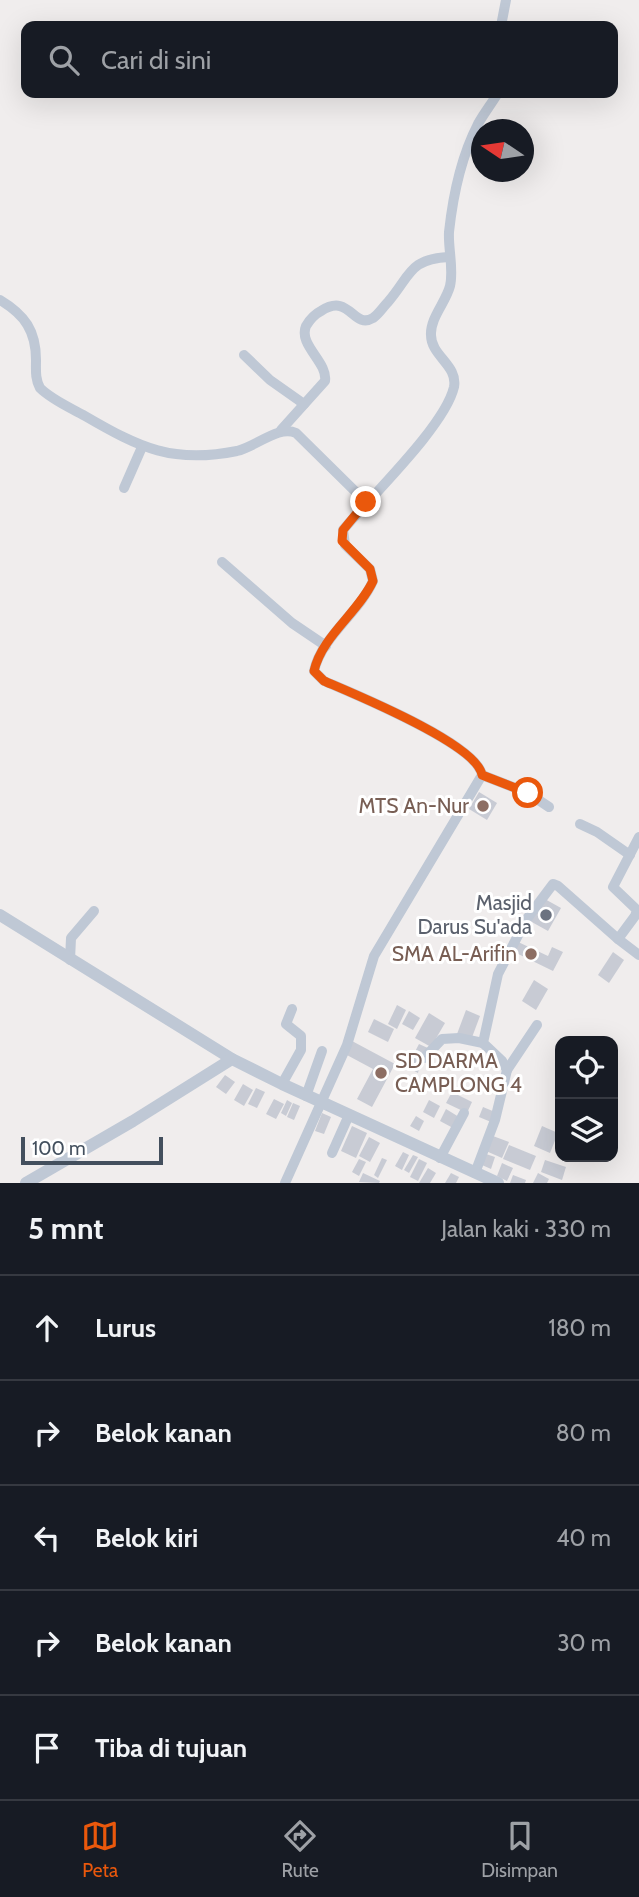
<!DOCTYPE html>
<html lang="id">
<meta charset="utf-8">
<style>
body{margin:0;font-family:Cabin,sans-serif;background:#242831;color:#f1f3f6}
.controls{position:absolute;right:21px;bottom:21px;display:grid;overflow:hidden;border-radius:14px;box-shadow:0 7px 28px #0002}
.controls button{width:63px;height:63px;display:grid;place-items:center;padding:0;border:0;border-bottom:2px solid #363941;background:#171b24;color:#f1f3f6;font:35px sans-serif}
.compass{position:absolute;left:471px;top:119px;width:63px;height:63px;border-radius:50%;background:#171b24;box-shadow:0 7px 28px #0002;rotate:283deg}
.scale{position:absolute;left:21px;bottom:18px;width:142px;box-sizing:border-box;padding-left:7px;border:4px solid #434f5d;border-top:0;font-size:19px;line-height:24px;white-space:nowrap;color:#434f5d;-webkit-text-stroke:5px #fff;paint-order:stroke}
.stop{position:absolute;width:21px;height:21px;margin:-16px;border:5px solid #ea580c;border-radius:50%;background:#fff}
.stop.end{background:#ea580c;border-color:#fff;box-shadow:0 2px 7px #0008}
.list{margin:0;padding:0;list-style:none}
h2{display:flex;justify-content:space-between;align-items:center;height:91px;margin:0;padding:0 28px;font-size:30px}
h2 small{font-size:23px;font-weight:400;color:#9ea1a6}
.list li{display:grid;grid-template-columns:46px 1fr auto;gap:21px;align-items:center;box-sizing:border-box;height:105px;padding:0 28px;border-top:2px solid #363941}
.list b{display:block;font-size:26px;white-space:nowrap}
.list em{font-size:23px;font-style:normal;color:#9ea1a6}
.icon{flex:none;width:38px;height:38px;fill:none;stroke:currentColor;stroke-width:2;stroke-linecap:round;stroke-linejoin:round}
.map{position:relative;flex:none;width:639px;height:1183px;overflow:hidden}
.search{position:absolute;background:#171b24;box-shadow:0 7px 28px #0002;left:21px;right:21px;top:21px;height:77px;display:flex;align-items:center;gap:18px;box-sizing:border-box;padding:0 24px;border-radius:14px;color:#9ea1a6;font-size:26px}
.sheet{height:616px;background:#171b24}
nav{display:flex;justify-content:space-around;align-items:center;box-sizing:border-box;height:98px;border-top:2px solid #363941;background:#171b24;font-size:19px;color:#9ea1a6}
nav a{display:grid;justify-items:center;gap:4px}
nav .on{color:#ea580c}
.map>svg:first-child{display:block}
.building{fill:#c8cbd4}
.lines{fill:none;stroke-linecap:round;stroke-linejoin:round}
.minor{stroke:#bfc8d5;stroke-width:10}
.tertiary{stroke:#bfc8d5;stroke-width:12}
.route{stroke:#ea580c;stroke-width:9}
.education-dot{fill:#8d6e63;stroke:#fff;stroke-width:2.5}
.worship-dot{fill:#6b7280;stroke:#fff;stroke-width:2.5}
.labels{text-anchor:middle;stroke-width:6;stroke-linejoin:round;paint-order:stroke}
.education-label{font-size:21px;fill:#785e54;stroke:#fff;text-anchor:end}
.worship-label{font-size:21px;fill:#5b616d;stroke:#fff;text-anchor:end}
</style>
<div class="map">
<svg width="639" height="1183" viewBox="0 0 639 1183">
<rect width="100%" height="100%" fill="#f0eded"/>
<g class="building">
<path d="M479 792 497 803 487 820 469 809Z"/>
<path d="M543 898 561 908 548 931 530 921Z"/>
<path d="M516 941 548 956 552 947 563 952 553 971 512 951Z"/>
<path d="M613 952 624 960 609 983 598 975Z"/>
<path d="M534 980 548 989 536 1010 522 1001Z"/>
<path d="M397 1005 406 1010 397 1029 388 1024Z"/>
<path d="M466 1010 480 1016 471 1040 457 1034Z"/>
<path d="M409 1011 420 1018 413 1030 402 1024Z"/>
<path d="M429 1013 445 1023 431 1047 415 1038Z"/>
<path d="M374 1019 394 1029 388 1042 368 1032Z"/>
<path d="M352 1041 395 1064 372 1107 357 1099 373 1069 345 1054Z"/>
<path d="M419 1044 430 1049 421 1059 418 1073 407 1067Z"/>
<path d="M225 1075 235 1082 226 1094 216 1087Z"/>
<path d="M243 1084 253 1090 244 1106 234 1100Z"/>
<path d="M256 1088 265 1092 257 1108 248 1104Z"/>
<path d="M452 1092 472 1102 467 1113 446 1103Z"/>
<path d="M274 1099 284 1104 276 1119 266 1114Z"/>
<path d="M287 1100 292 1103 286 1116 281 1113Z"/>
<path d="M429 1100 440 1106 434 1118 423 1112Z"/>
<path d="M293 1103 300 1106 294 1120 287 1117Z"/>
<path d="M483 1107 495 1112 491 1122 479 1117Z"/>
<path d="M446 1109 459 1117 453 1128 440 1121Z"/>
<path d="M322 1113 331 1117 324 1134 315 1131Z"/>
<path d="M416 1116 424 1121 419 1131 410 1126Z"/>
<path d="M352 1126 367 1133 356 1158 341 1151Z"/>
<path d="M542 1126 558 1133 550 1153 534 1146Z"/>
<path d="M493 1136 509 1142 502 1158 486 1151Z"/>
<path d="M369 1137 380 1143 370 1162 359 1156Z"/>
<path d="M509 1145 536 1156 530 1170 503 1159Z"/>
<path d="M403 1152 409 1155 402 1170 395 1166Z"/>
<path d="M486 1154 495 1157 491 1169 482 1165Z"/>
<path d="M413 1155 418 1157 409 1173 404 1170Z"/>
<path d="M382 1158 387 1160 378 1178 374 1175Z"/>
<path d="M359 1159 366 1162 359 1176 352 1172Z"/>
<path d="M419 1159 427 1163 418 1181 410 1177Z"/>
<path d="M545 1160 566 1167 562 1180 541 1172Z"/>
<path d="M502 1163 513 1168 507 1181 497 1176Z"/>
<path d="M428 1168 436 1173 430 1183H419Z"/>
<path d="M363 1173 380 1181 379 1183 359 1182Z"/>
<path d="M451 1173 459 1177 456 1183H445Z"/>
<path d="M538 1173 549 1179 547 1183H533Z"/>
<path d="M513 1175 526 1180 525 1183H510Z"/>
</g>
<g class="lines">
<g class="minor">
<path d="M501 26 506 0"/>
<path d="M0 300C25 315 36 331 36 360 36 370 35 379 40 388 52 400 71 408 85 416 140 448 173 464 237 451 257 446 279 425 296 433L366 502"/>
<path d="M244 355 270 380 304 404"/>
<path d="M281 430 325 381C328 362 298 345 306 326 309 321 315 314 321 311 350 292 353 330 373 318 379 314 383 307 388 302 411 275 409 259 449 257"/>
<path d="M124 488 142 447"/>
<path d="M222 562 292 623 326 646"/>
<path d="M482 775 528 793 549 807"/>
<path d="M580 824 597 832 630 855"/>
<path d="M618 939 635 916 637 910 613 887 639 837"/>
<path d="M70 960 71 938 94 911"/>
<path d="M424 1058 442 1039 459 1038 483 1043"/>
<path d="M507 1070 537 1025"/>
<path d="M282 1084 301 1050V1036L286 1024 292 1009"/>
<path d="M306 1096 322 1051"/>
<path d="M332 1153 349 1115"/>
<path d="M440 1158 464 1113"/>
<path d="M475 1173 495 1120 507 1070 502 1061 483 1043 498 974 526 920 553 884 558 886 618 939 639 955"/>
<path d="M285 1183 347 1045 374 956 482 775C477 744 354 694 324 681L314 671C322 636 359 613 373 581L370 569 345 545 343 530C371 496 445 426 454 387 458 365 431 356 431 335 430 318 446 302 450 286 454 269 448 249 449 232 453 195 461 157 478 124 484 113 492 103 498 93"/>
</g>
<g class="tertiary">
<path d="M0 915 232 1059 282 1084 498 1183"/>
<path d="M26 1183 133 1121 232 1059"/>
</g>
</g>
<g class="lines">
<path class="route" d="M366 502 343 530 342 541 370 569 373 581C358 613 322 636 314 671L324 681C354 694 477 744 482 775L528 793"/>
</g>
<g class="education-dot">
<circle cx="483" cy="806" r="7"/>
<circle cx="531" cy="954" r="7"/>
<circle cx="381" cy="1073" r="7"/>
</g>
<circle class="worship-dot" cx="546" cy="915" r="7"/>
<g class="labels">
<g class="education-label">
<text x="469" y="813">MTS An-Nur</text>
<text x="517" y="961">SMA AL-Arifin</text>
<text x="395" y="1068" text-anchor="start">SD DARMA<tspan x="395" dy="24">CAMPLONG 4</tspan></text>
</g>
<g class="worship-label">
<text x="532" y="910">Masjid<tspan x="532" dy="24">Darus Su'ada</tspan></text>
</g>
</g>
</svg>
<div class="controls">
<button><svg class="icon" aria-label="locate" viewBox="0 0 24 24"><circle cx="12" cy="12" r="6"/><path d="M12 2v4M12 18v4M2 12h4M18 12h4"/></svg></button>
<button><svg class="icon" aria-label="layers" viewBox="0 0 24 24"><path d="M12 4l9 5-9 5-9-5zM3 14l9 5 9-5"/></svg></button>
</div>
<svg class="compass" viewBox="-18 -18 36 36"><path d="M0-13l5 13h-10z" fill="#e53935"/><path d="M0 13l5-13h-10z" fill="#9ea1a6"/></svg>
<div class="scale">100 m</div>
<div class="stop" style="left:528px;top:793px"></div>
<div class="stop end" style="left:366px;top:502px"></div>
<div class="search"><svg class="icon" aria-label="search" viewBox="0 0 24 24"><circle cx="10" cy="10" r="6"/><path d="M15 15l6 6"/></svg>Cari di sini</div>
</div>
<section class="sheet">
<h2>5 mnt<small>Jalan kaki · 330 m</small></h2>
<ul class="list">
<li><svg class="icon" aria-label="ahead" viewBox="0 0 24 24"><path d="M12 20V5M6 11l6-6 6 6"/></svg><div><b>Lurus</b></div><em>180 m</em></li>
<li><svg class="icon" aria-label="right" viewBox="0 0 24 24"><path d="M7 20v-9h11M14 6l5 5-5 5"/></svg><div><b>Belok kanan</b></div><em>80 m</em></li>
<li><svg class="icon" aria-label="left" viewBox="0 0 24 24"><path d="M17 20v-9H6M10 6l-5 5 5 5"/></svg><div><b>Belok kiri</b></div><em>40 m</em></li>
<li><svg class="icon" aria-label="right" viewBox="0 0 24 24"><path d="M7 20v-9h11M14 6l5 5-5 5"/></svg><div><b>Belok kanan</b></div><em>30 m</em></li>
<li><svg class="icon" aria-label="arrive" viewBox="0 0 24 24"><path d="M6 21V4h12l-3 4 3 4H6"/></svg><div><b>Tiba di tujuan</b></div></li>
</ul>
</section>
<nav>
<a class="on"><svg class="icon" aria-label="map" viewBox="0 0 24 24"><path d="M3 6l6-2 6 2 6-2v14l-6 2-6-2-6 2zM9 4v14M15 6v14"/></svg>Peta</a>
<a><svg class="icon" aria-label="directions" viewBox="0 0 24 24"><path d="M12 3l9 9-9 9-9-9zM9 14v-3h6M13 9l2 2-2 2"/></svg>Rute</a>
<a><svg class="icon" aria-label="saved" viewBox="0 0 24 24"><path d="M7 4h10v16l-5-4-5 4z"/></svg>Disimpan</a>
</nav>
